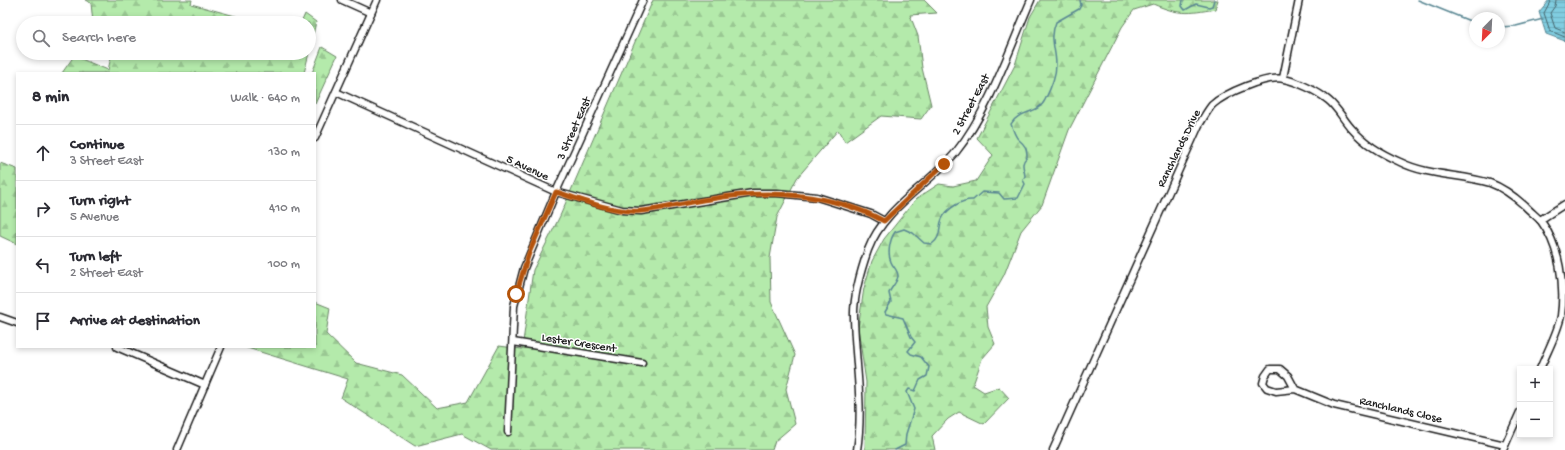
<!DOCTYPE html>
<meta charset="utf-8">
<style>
body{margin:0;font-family:"Gochi Hand",sans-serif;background:#f2f2f3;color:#2b2b33}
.controls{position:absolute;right:12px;bottom:12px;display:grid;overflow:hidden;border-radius:0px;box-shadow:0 2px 6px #0003}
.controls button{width:36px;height:36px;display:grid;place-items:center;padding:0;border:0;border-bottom:1px solid #e1e1e2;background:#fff;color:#2b2b33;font:20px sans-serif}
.compass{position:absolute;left:1469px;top:12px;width:36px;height:36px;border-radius:50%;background:#fff;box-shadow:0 2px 6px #0003;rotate:204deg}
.stop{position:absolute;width:12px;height:12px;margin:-9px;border:3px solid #b45309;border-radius:50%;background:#fff}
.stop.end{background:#b45309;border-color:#fff;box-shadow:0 1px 4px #0008}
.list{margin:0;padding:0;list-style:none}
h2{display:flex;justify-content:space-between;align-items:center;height:52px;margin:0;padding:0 16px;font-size:17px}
h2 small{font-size:13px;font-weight:400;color:#7c7c81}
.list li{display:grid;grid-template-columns:26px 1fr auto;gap:12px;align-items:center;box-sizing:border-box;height:56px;padding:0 16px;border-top:1px solid #e1e1e2}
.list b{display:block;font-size:15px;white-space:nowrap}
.list p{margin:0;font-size:13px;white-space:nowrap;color:#7c7c81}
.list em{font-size:13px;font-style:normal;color:#7c7c81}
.icon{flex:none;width:22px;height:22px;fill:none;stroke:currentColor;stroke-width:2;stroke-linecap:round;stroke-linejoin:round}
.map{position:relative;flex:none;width:1565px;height:450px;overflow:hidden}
.search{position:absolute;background:#fff;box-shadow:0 2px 6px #0003;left:16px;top:16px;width:300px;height:44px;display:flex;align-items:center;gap:10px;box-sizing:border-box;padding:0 14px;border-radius:22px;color:#7c7c81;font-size:15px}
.panel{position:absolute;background:#fff;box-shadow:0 2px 6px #0003;left:16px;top:72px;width:300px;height:276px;border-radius:0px}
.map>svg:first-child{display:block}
.forest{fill:url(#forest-firs);stroke:#688364}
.water{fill:url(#water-rules);stroke:#588692}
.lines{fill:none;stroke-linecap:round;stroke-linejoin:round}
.shore{stroke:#44636a;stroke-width:1}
.stream{stroke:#588692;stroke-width:1.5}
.street-casing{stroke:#1c1c1c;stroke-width:9}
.street{stroke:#fff;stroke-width:6}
.route{stroke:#b45309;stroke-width:5}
.labels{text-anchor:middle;stroke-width:3;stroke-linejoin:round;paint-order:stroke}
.street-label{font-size:12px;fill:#1c1c1c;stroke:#fff}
</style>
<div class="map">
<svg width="1565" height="450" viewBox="0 0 1565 450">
<defs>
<pattern id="forest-firs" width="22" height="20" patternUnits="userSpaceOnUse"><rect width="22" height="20" fill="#b4eaab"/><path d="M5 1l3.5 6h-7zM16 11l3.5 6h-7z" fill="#9ac893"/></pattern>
<pattern id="water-rules" width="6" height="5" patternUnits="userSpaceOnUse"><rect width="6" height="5" fill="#80cde0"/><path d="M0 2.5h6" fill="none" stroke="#6eafc0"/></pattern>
</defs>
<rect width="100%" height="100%" fill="#fff"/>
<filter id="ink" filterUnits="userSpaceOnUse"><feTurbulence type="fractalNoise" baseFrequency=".025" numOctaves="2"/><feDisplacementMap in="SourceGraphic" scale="8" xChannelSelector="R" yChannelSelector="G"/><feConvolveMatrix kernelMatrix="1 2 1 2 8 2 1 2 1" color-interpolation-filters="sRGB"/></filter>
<g filter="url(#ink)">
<g class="forest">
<path d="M85 0H192L191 4 239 17 247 23H93L91 3Z"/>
<path d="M653 0H924L937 13 910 15 918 36 922 68 931 105 921 119 881 116 845 142 838 130 797 178 777 217 770 258 771 302 795 355 786 389 795 424 775 441 772 450H491L462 434 415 446 341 398 348 379 244 347H315V302L330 308 326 334 356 363 402 375 437 408 468 402 499 346 522 349 533 270 560 216Z"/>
<path d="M1040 0H1218L1215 9C1188 14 1179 15 1153 4L1134 10 1122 27 1069 130 1042 205 1021 231 1004 275 986 307 988 327 995 344 982 359 973 385 984 392 999 387 1009 398 984 424 959 412 948 419 932 436 935 450H865L866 382 858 328 864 288 872 261 884 239 916 199 939 184 953 186 976 181 993 155 977 138 1015 65 1030 17Z"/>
<path d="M305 14 316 22 309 52V23H301Z"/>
<path d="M322 47 337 56 315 104V73H312Z"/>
<path d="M112 53H309L304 73H62L74 56 108 70Z"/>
<path d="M0 163 17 169V244L0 236Z"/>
</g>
<path class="water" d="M1549 0H1565V41L1546 34 1539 12Z"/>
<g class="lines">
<g class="shore">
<path d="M1551 0 1544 13 1550 31 1565 37"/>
<path d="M1556 0 1555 6 1550 13 1555 28 1565 32"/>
</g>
<g class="stream">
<path d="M1183 0 1182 6 1185 10 1196 4 1209 7 1212 6 1214 0"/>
<path d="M1418 0 1475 23"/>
<path d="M1499 27 1516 26 1543 19"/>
<path d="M895 450 905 445 906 434 914 409 907 392 909 389 915 391 920 380 927 376 929 367 921 357 911 354 908 351 915 342 911 337 903 318 886 314 885 312 891 302 889 293C891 287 897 283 898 276 898 270 893 267 891 262 887 253 890 239 895 232L904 229 913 233 924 243 932 244C942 237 938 228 942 219 947 208 963 199 973 200L982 192 999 193 1004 199 1018 198 1025 184 1023 180 1025 176C1024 167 1020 164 1027 157 1027 148 1025 145 1019 140 1015 137 1013 129 1011 124 1018 110 1038 115 1045 100 1050 90 1056 76 1056 65 1056 48 1049 39 1056 22L1079 9 1081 5 1080 0"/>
</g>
<g class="street-casing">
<g id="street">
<path d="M342 0 371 13"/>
<path d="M1283 78 1299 0"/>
<path d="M336 92 556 192 622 210 641 211 753 193H777L817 197 871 214 884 221"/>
<path d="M315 138 377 0"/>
<path d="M1540 220 1565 204"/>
<path d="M0 317 17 323"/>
<path d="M513 342 642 363"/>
<path d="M117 347 205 385"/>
<path d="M1295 389 1288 376 1280 369H1270L1265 376 1263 383 1267 388 1276 391 1295 389 1334 405 1505 445"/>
<path d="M508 432 514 306 524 268 556 192 643 0"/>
<path d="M177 450 221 347"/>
<path d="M857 450C864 405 855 362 854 318 853 296 861 270 868 250 884 207 929 185 956 152 989 111 1010 48 1031 0"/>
<path d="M1053 450 1199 125C1203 119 1207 111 1212 105 1225 93 1267 75 1284 79 1298 82 1317 91 1328 100 1337 107 1343 119 1351 128 1365 144 1380 153 1400 162 1428 176 1461 174 1490 183 1504 188 1515 197 1525 206 1530 211 1536 216 1541 221 1560 247 1565 285 1561 316 1557 334 1547 352 1540 369"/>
<path d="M1503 450 1520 412"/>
</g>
</g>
<use href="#street" class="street"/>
</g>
</g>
<g class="lines" filter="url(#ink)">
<path class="route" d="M516 294 529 253 556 192C583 200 613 213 641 211 664 209 687 202 710 199 769 189 831 193 884 221L944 164"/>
</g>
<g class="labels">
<g class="street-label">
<text transform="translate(970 104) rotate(-62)" y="4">2 Street East</text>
<text transform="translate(573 128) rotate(-66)" y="4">3 Street East</text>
<text transform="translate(1178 148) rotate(-64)" y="4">Ranchlands Drive</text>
<text transform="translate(528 167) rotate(25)" y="4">5 Avenue</text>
<text transform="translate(579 342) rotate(9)" y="4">Lester Crescent</text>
<text transform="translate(1401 409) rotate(13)" y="4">Ranchlands Close</text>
</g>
</g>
</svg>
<div class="controls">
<button>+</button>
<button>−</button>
</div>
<svg class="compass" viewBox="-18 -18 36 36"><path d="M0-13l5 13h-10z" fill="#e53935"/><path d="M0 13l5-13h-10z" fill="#7c7c81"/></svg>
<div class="stop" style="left:516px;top:294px"></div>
<div class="stop end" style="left:944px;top:164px"></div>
<div class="search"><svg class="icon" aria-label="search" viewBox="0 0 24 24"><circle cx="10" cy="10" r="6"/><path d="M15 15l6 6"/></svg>Search here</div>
<section class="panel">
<h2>8 min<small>Walk · 640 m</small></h2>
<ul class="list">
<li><svg class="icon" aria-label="ahead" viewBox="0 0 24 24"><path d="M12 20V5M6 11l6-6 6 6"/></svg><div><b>Continue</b><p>3 Street East</p></div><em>130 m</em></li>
<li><svg class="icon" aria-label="right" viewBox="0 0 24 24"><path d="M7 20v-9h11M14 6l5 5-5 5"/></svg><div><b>Turn right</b><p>5 Avenue</p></div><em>410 m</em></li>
<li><svg class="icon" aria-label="left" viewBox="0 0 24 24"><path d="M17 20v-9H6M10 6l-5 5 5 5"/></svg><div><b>Turn left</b><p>2 Street East</p></div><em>100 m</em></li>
<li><svg class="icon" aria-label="arrive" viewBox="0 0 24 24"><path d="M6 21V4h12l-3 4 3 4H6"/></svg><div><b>Arrive at destination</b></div></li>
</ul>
</section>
</div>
